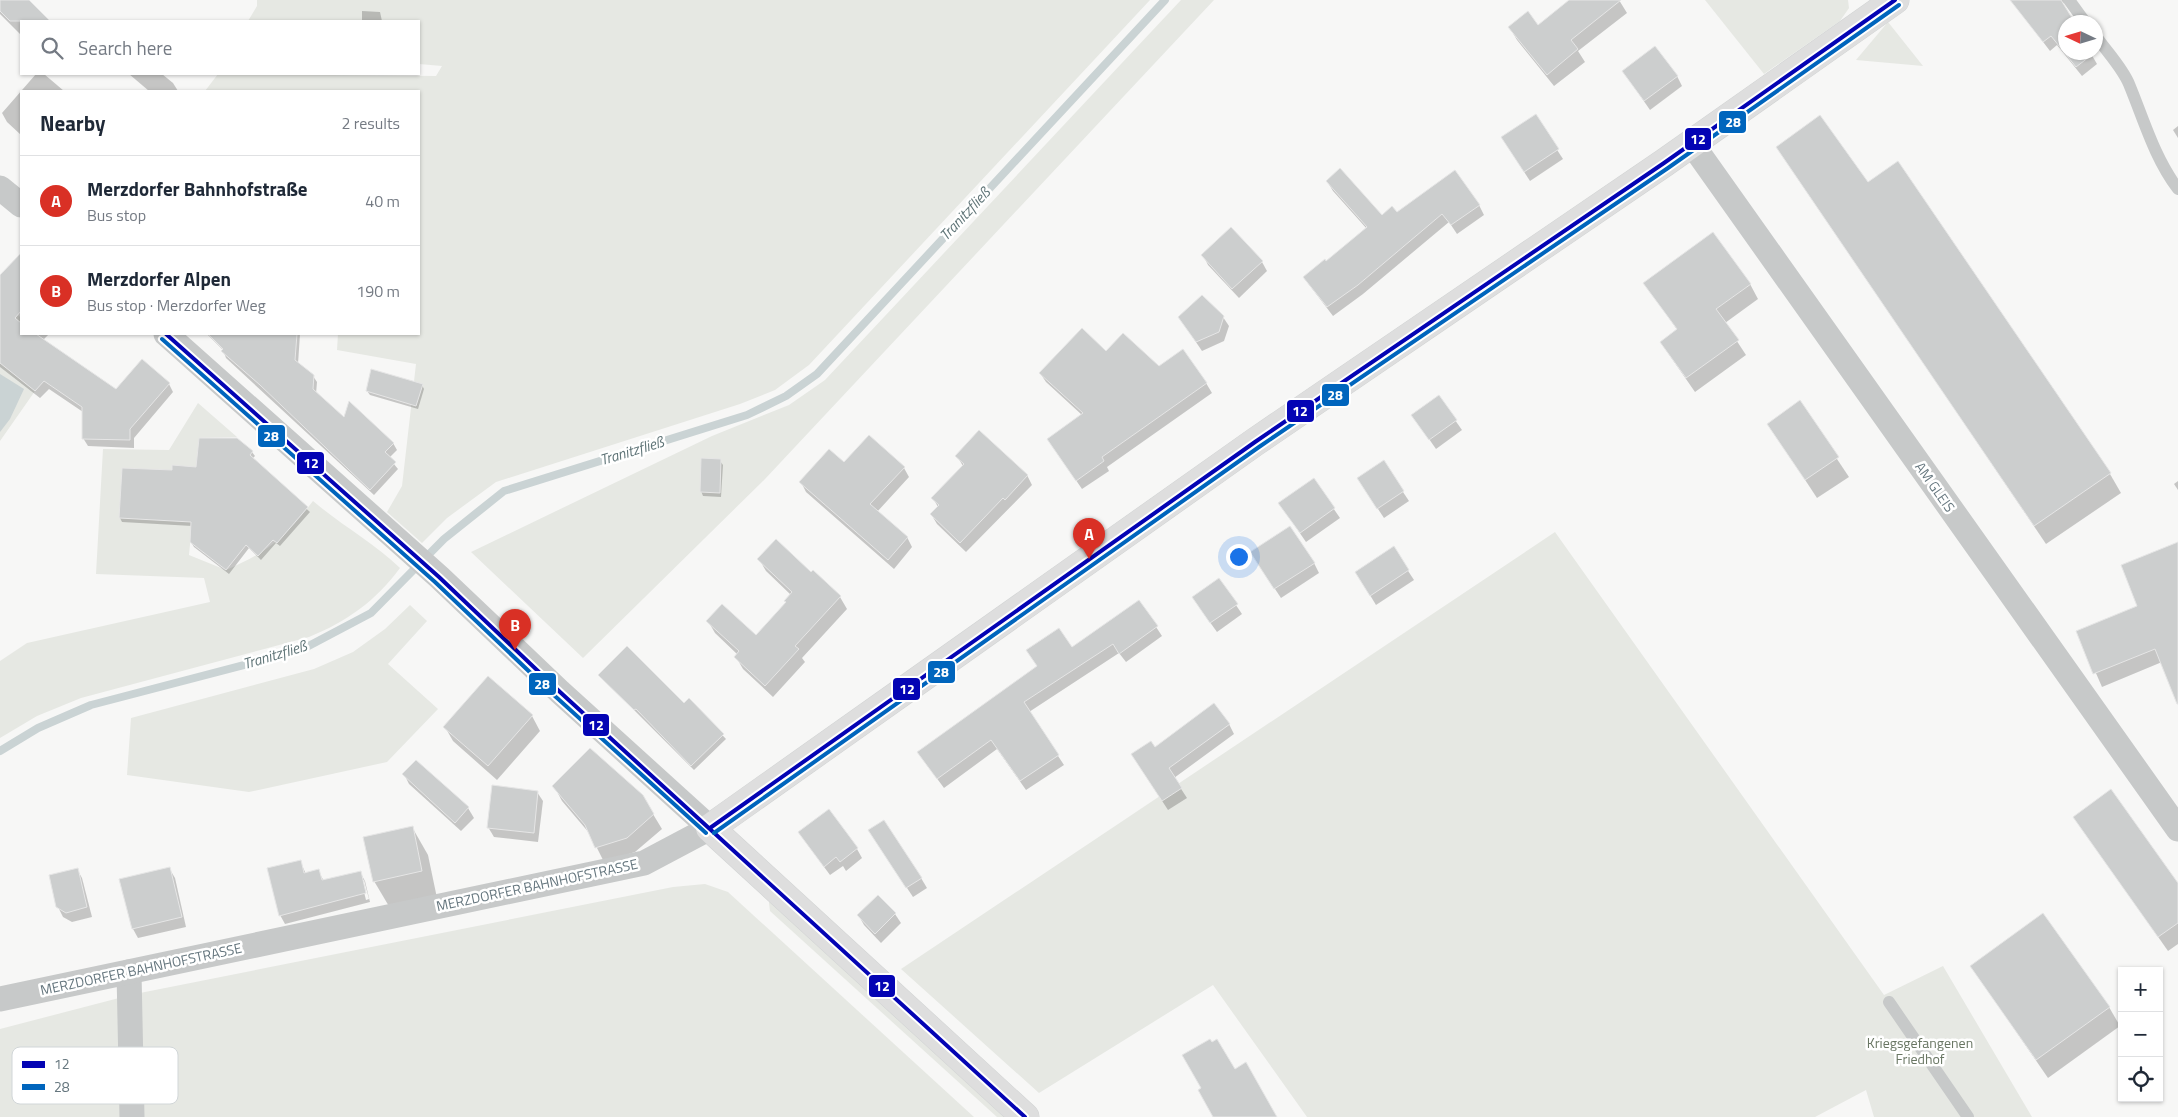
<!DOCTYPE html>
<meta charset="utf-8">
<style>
body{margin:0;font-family:"Titillium Web",sans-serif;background:#f2f2f3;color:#1f2937}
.controls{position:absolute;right:15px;bottom:15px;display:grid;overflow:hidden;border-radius:0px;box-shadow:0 1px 4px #0004}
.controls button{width:45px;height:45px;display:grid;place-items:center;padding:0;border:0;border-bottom:1px solid #e0e1e3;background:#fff;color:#1f2937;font:25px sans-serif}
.compass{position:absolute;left:2058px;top:15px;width:45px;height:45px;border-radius:50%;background:#fff;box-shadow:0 1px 4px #0004;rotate:274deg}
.you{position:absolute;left:1238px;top:556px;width:18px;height:18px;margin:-12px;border:4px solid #fff;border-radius:50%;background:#1a73e8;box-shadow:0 0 0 8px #1a73e833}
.badge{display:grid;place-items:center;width:32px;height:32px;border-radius:50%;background:#d93025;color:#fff;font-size:16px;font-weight:700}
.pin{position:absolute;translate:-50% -41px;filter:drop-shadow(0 1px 2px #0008)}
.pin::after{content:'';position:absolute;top:26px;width:18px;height:15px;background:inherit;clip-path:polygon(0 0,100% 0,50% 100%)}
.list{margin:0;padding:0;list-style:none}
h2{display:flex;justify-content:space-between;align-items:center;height:65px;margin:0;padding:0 20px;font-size:21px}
h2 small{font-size:16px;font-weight:400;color:#747a83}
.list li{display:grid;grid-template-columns:32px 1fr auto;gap:15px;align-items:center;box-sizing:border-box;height:90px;padding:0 20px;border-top:1px solid #e0e1e3}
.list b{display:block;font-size:19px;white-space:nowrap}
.list p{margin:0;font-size:16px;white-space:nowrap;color:#747a83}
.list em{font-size:16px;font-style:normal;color:#747a83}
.icon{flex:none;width:28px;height:28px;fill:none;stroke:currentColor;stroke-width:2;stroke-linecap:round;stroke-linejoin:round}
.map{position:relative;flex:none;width:2178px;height:1117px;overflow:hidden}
.search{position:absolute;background:#fff;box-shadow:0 1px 4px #0004;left:20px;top:20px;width:400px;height:55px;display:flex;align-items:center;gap:12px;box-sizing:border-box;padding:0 18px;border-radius:0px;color:#747a83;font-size:19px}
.panel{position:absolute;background:#fff;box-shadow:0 1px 4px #0004;left:20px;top:90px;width:400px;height:245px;border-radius:0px}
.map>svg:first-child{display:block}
.green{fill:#e6e8e3}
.water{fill:#cad3d4}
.shadow{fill:#0003;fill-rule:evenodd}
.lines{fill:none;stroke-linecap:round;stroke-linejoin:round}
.stream{stroke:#cad3d4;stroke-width:8}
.building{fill:#cccece;stroke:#e6e6e6}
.secondary-casing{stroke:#d2d4d4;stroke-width:29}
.lane{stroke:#c7c9c9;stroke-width:12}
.street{stroke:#c7c9c9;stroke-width:25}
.secondary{stroke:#dedede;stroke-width:28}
.bus-1-casing{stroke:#fff;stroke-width:8}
.bus-2-casing{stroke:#fff;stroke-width:8}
.bus-1{stroke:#0404b4;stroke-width:4}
.bus-2{stroke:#0065bd;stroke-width:4}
.labels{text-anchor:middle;stroke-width:5;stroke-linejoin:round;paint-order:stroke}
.street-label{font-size:14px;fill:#65767e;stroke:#fff}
.park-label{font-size:14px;fill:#697663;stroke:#fff}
.water-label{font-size:15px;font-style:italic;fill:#607578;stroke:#fff}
.key{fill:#fff;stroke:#d1d6d8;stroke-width:1}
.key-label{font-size:14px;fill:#65767e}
.line-badge{stroke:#fff;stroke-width:2}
.badge-label{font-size:14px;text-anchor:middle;font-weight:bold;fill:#fff}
</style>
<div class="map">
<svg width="2178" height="1117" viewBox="0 0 2178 1117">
<rect width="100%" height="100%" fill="#f7f7f6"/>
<g class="green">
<path d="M257 0H1150L809 365 775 390 740 404 496 482 447 518 422 543 387 512 402 486 416 364 337 350 338 334H419V91H205L218 74 436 76 442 66 419 64V21H248L257 6Z"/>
<path d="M1181 0H1214L765 479 583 658 471 552 712 436 789 405 825 380Z"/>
<path d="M1705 0H1848L1849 8 1840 21 1764 74Z"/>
<path d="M1888 22 1923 66 1856 60Z"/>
<path d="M18 315 21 318V334H38L39 336 11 372 35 391 0 441V336Z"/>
<path d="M198 403 237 437 200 438 189 555 226 570C268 552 285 538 313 501 341 525 374 543 400 568 376 601 346 622 309 637L81 698 37 716 0 738V661L27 643 210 602 204 578 96 574 103 449 169 450Z"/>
<path d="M1555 532 1884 995 1943 966 2032 1117H1874L1866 1090 1815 1117H1307L1213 985 1039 1093 901 969Z"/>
<path d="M410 605 427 621 388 664 438 709 387 762 249 792 127 775 131 718 314 669 353 652 385 629Z"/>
<path d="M705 884 728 892 974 1117H143L140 993 673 887Z"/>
<path d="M770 900 1008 1117H997L770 911 769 903Z"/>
<path d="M119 998 120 1117H0V1029Z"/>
</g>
<path class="water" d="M0 374 24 389 10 419 0 432Z"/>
<g class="shadow">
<path d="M0 0H27L47 21H21V35L0 14Z"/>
<path d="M1571 0H1619L1627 13 1578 51 1585 62 1554 86 1517 40 1510 28 1538 26Z"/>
<path d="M2011 0H2067L2062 4 2073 22H2066V52H2090L2097 64 2082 76 2057 45 2050 51Z"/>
<path d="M362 11 380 12 382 21H362Z"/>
<path d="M1623 71 1677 76 1682 86 1650 110Z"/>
<path d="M36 74H44L64 91H21V135L7 122 2 113Z"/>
<path d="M129 74H162L173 83 178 91H149Z"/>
<path d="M1535 116 1563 159 1530 181 1502 138Z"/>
<path d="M2178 126V138L2173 130Z"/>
<path d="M1778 148 2110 474 2121 493 2046 544Z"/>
<path d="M1327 181 1381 217 1479 205 1484 215 1457 234 1449 222 1363 294 1333 316 1304 278 1326 263 1367 229 1333 191Z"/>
<path d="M1203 255 1262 262 1267 271 1239 298 1208 265Z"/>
<path d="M18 258 21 262V334H49L43 340 116 391 169 384 173 392 134 438V448L88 446 83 438V412L49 389 40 398 0 367V277Z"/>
<path d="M1645 283 1750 284 1758 299 1725 323 1746 355 1695 392 1661 343 1678 331Z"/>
<path d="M1179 317H1223L1229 326 1224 341 1202 351Z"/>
<path d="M207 334H249L274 356 276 334H300L298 364 313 376 317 382 316 394 344 420 393 443 397 450 389 458 398 469 374 495 226 358 223 350Z"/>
<path d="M1106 353 1206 383 1212 393 1107 467 1109 471 1082 489 1054 448 1082 415 1046 382 1040 373Z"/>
<path d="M422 385 424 389 418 409 370 395 367 391Z"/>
<path d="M1438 396 1462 430 1436 449 1413 416Z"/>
<path d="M1799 402 1849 477 1817 498 1769 425Z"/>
<path d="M252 452 255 456 252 459 310 512 280 546 276 543 261 560 249 548 229 574 194 547 191 542 192 526 122 522 120 518 123 469 173 472 197 468Z"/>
<path d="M957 456 1027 475 1032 485 966 552 937 524 931 514 938 507 933 498 963 466Z"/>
<path d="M720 461 723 465 721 497 703 496 701 491Z"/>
<path d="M1383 462 1409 501 1384 518 1364 488Z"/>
<path d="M844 464 904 468 909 477 877 512 907 537 912 547 894 569 806 492 801 482Z"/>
<path d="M1314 480 1340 518 1306 542 1280 504Z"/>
<path d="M2178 481V490L2174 484Z"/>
<path d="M2178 543V699L2162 662 2102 687 2078 632 2139 607Z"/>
<path d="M1393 548 1414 580 1376 605 1362 582Z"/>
<path d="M759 559 811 574 813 572 840 597 847 609 802 658 805 662 773 697 743 669 736 657 738 655 715 633 708 621 756 637 787 603 791 595 766 571Z"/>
<path d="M1257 562 1314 563 1319 573 1281 598Z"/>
<path d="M1219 580 1242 614 1217 632 1199 607Z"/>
<path d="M1139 601 1162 636 1126 662 1119 653 1029 712 1064 765 1026 790 997 749 944 788 924 761Z"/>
<path d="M600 676 684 705 689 700 726 739 694 770Z"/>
<path d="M488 677 532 716 540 731 497 780 453 741 445 727Z"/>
<path d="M1229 724 1234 734 1174 778 1187 798 1168 810 1138 764 1154 748Z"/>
<path d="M416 761 468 808 474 818 461 831 409 784 404 774Z"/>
<path d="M554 786 642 796 662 829 635 852 604 862 590 834 562 801Z"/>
<path d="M537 792 543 801 538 842 494 837 488 827Z"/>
<path d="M2074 817 2178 885V944L2168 951Z"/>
<path d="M412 827 428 855 437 898 390 908 374 881Z"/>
<path d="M799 833 857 849 862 858 846 871 843 866 830 875Z"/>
<path d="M875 840 921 878 927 888 913 897Z"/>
<path d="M300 861 306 874 318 871 324 881 360 872 365 881 370 902 285 924 280 915ZM361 880H364L369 899 366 900Z"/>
<path d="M169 868 175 878 186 927 138 938 133 929 121 880Z"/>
<path d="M77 869 82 878 92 917 72 922 63 917 58 907Z"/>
<path d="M878 896 895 914 901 923 881 943 864 925 859 916Z"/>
<path d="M1971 966 2109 1007 2120 1026 2048 1078Z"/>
</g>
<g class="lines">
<path class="stream" d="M0 751 38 728 91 705 301 650 371 613 444 539 504 491 747 415 786 396 817 374 1165 0"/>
</g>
<g class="building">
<path d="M0 0H29L50 21H10L0 11Z"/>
<path d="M1569 0H1621L1571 40 1578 49 1547 75 1508 27 1528 11 1538 25Z"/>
<path d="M2010 0H2061L2072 18 2066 22V52L2093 54 2076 67 2051 36 2043 42Z"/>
<path d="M1655 46 1678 76 1644 101 1622 71Z"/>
<path d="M1536 114 1559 149 1524 172 1501 137Z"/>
<path d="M1820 115 1868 182 1898 161 2111 473 2034 526 1776 147Z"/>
<path d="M1340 168 1382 215 1392 206 1397 212 1455 170 1480 205 1451 225 1442 214 1358 285 1327 307 1303 277 1325 259 1326 261 1367 227 1326 181Z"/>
<path d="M1231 227 1263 261 1232 289 1201 255Z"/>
<path d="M1713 232 1751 284 1716 309 1739 340 1686 378 1660 342 1677 329 1643 283Z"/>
<path d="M21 253V311L15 318 21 323V334H36L116 389 142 359 170 383 130 429V440L82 439V407L44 381 35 391 0 363V275Z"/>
<path d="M1202 295 1224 316 1219 332 1196 342 1178 317Z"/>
<path d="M1082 328 1106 351 1123 333 1159 366 1183 349 1207 383 1102 457 1104 461 1076 481 1047 439 1083 413 1039 373Z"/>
<path d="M208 334H297L295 360 314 375 313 389 344 417 349 401 394 443 385 452 396 462 370 490 260 385 221 351 223 349Z"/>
<path d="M371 369 423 384 416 406 366 391Z"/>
<path d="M1439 395 1457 420 1429 440 1411 415Z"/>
<path d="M1800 400 1839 457 1805 480 1767 424Z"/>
<path d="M979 430 1028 475 1005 500 1003 498 960 543 930 514 939 505 931 498 964 464 955 456Z"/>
<path d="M869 435 905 467 870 504 908 537 888 560 799 482 829 449 844 462Z"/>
<path d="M199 438H237L253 451 250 455 308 507 277 543 273 540 258 556 246 545 226 570 190 542 191 522 119 518 122 468 172 470V465L196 467Z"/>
<path d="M701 458 721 459 720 493 700 492Z"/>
<path d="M1384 460 1404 491 1377 509 1357 478Z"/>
<path d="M1314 478 1335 508 1300 533 1278 503Z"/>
<path d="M1290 526 1315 563 1274 589 1250 552Z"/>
<path d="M776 539 811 572 813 570 841 596 795 646 799 649 765 686 734 657 739 651 706 621 722 604 756 635 786 602 784 601 792 592 757 559Z"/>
<path d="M2178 542V704H2177L2155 649 2093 674 2076 631 2137 606 2121 565Z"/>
<path d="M1394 546 1409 570 1370 596 1355 572Z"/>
<path d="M1219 578 1238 604 1210 623 1192 597Z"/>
<path d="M1139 600 1158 626 1119 654 1113 644 1024 702 1059 755 1020 781 991 740 937 779 917 752 1037 666 1026 650 1059 628 1072 647Z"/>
<path d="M627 646 684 703 689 698 724 734 691 766 636 709 634 710 598 675Z"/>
<path d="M488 676 533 715 488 766 443 727Z"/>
<path d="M1214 703 1230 724 1169 768 1182 788 1162 801 1131 754 1151 741 1155 747Z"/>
<path d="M590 748 643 795 654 814 627 838 595 848 585 825 552 786Z"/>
<path d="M416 760 469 807 455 823 402 774Z"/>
<path d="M492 785 538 791 534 833 487 828Z"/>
<path d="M2111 789 2178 883V923L2158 937 2073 817Z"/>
<path d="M829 809 858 848 840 862 836 857 824 867 798 832Z"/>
<path d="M884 820 922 878 906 888 868 830Z"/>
<path d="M413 826 422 871 373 882 363 837Z"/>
<path d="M301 860 304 873 319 869 322 880 361 871 366 893 279 916 267 868Z"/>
<path d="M170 867 182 917 132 929 119 879Z"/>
<path d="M78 868 87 907 66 913 56 907 49 875Z"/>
<path d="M878 895 896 913 875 934 857 915Z"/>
<path d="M2043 913 2110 1007 2036 1060 1970 966Z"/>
<path d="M1210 1039 1212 1042 1217 1039 1235 1069 1246 1062 1277 1117H1213L1198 1090 1201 1088 1182 1055Z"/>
</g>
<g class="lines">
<g class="secondary-casing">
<path id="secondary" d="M1025 1117 710 828 1255 442 1664 163 1895 0"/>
</g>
<g class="lane">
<path d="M2069 0 2085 22"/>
<path d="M2096 36C2106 51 2122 67 2129 84 2144 120 2154 157 2178 189"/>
<path d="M1889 1002 1968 1117"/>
</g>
<g class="street">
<path d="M1692 144 2178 829"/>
<path d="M0 188 21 205"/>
<path d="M129 972 132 1117"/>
<path d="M0 999 644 863 710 828 560 692 439 577 166 334"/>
</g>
<use href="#secondary" class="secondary"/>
<g class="bus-1-casing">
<g id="bus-1">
<path d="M166 334 439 577 560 692 1025 1117"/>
<path d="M710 828 1255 442 1664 163 1895 0"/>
</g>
</g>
<g class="bus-2-casing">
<g id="bus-2">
<path d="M162 339 435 582 556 697 706 833"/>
<path d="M714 833 1259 447 1668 168 1899 5"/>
</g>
</g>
<use href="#bus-1" class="bus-1"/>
<use href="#bus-2" class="bus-2"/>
</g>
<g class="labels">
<g class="street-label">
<text transform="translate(1935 487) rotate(55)" y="5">AM GLEIS</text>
<text transform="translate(537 885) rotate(-12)" y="5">MERZDORFER BAHNHOFSTRASSE</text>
<text transform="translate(141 969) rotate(-12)" y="5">MERZDORFER BAHNHOFSTRASSE</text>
</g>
<g class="park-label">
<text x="1920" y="1048">Kriegsgefangenen<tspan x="1920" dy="16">Friedhof</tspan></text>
</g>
<g class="water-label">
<text transform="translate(965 214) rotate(-47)" y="5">Tranitzfließ</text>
<text transform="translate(632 451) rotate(-17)" y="5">Tranitzfließ</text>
<text transform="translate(275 655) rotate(-17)" y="5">Tranitzfließ</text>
</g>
</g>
<rect x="12" y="1047" width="166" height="57" rx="8" class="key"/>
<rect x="22" y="1061" width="23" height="7" fill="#0404b4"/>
<rect x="22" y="1084" width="23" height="6" fill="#0065bd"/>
<g class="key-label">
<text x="54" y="1069">12</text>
<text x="54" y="1092">28</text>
</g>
<g class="line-badge">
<rect x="1718" y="110" width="29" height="24" rx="5" fill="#0065bd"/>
<rect x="1684" y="127" width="28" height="24" rx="5" fill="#0404b4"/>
<rect x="1321" y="383" width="29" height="24" rx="5" fill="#0065bd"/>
<rect x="1286" y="399" width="29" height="24" rx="5" fill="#0404b4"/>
<rect x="257" y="424" width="29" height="24" rx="5" fill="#0065bd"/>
<rect x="296" y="451" width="29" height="24" rx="5" fill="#0404b4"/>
<rect x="927" y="660" width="29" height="24" rx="5" fill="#0065bd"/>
<rect x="528" y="672" width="29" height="24" rx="5" fill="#0065bd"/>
<rect x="892" y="677" width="29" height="24" rx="5" fill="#0404b4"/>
<rect x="582" y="713" width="28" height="24" rx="5" fill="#0404b4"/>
<rect x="868" y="974" width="28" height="24" rx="5" fill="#0404b4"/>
</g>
<g class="badge-label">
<text x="1733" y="127">28</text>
<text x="1698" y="144">12</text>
<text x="1335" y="400">28</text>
<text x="1300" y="416">12</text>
<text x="271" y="441">28</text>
<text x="311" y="468">12</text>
<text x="941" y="677">28</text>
<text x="542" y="689">28</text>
<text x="907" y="694">12</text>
<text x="596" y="730">12</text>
<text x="882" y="991">12</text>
</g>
</svg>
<div class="controls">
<button>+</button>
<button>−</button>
<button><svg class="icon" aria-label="locate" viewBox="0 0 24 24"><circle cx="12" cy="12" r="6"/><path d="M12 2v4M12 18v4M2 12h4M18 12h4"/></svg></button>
</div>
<svg class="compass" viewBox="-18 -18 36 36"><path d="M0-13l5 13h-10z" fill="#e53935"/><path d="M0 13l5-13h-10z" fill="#747a83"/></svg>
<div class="you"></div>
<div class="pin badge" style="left:1089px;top:559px">A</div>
<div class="pin badge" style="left:515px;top:650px">B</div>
<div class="search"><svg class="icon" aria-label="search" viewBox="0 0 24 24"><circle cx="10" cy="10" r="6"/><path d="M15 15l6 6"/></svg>Search here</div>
<section class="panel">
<h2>Nearby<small>2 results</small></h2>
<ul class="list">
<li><span class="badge">A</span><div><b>Merzdorfer Bahnhofstraße</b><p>Bus stop</p></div><em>40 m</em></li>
<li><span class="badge">B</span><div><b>Merzdorfer Alpen</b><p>Bus stop · Merzdorfer Weg</p></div><em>190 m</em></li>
</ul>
</section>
</div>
